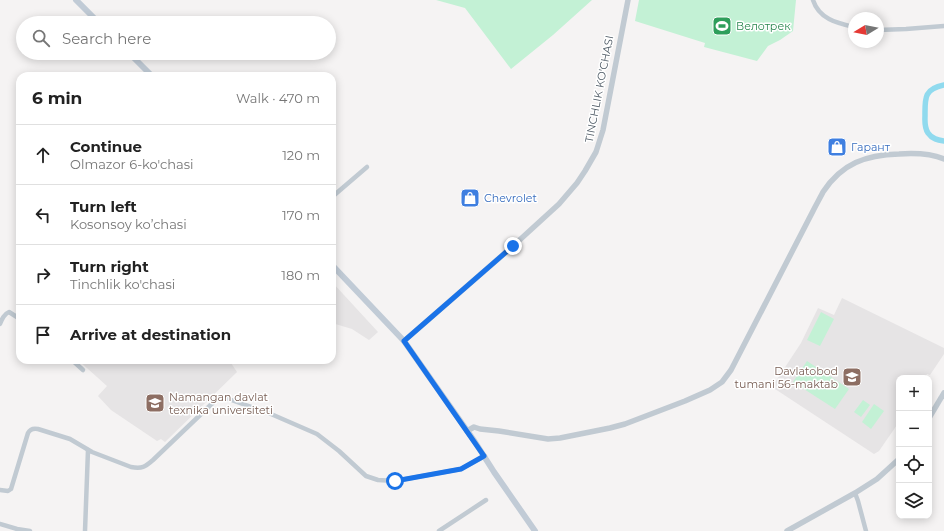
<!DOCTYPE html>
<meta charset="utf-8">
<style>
body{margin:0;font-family:Montserrat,sans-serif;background:#f2f2f2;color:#222}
.controls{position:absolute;right:12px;bottom:12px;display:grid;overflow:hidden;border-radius:8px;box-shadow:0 2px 10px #0003}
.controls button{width:36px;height:36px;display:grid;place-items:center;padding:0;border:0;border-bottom:1px solid #e0e0e0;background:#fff;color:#222;font:20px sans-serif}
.compass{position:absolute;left:848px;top:12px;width:36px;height:36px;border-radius:50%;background:#fff;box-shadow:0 2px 10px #0003;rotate:260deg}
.stop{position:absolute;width:12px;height:12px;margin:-9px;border:3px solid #1a73e8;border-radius:50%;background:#fff}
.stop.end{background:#1a73e8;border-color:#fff;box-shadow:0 1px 4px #0008}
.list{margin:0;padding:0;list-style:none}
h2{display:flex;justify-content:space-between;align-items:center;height:52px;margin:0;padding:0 16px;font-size:17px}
h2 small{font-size:13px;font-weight:400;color:#767676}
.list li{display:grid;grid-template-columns:26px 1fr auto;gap:12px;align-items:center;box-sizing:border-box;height:60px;padding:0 16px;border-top:1px solid #e0e0e0}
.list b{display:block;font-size:15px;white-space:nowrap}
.list p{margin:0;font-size:13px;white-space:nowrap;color:#767676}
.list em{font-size:13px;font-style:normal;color:#767676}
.icon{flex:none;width:22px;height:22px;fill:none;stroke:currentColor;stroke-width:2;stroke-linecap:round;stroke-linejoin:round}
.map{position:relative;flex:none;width:944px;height:531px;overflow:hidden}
.search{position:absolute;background:#fff;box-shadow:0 2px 10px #0003;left:16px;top:16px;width:320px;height:44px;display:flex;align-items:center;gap:10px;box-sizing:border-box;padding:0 14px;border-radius:22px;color:#767676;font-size:15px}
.panel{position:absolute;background:#fff;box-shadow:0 2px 10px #0003;left:16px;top:72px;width:320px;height:292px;border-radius:12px}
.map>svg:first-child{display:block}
.education{fill:#e6e4e5}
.green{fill:#c3f1d5}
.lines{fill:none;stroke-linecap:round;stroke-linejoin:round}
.canal{stroke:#90daee;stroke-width:5.5}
.minor{stroke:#c1cad2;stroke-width:4.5}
.tertiary{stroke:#c1cad2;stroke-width:5.5}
.secondary{stroke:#c1cbd6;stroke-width:6}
.route{stroke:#1a73e8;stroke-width:5}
.labels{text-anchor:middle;stroke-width:3;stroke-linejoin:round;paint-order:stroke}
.leisure-label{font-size:11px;fill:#27864d;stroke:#fff;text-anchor:start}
.street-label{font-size:11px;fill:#4a5661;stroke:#fff}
.shop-label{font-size:11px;fill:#366cbe;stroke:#fff;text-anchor:start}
.education-label{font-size:11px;fill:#785e54;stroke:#fff;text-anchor:end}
</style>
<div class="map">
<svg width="944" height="531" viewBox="0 0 944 531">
<rect width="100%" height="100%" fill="#f5f3f3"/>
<g class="education">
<path d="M332 282 378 332 369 340 352 329 332 323Z"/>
<path d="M842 298 944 348V354L930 375 927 374 925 378H899V422L879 451 874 454 772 387 801 343 818 308 834 315Z"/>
<path d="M78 360H229L237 372 165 442 161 439 157 441 111 410 98 396 107 386Z"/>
</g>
<g class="green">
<path d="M436 0H592L553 35 511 69 465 8Z"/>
<path d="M639 0H796L793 31 780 40 768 46 757 61 704 47 705 43 635 21Z"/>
<path d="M821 312 834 319 820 346 807 340Z"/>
<path d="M807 361 849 389 835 409 793 382Z"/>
<path d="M863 400 870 405 861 417 854 412Z"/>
<path d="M874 404 884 411 871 429 862 422Z"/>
</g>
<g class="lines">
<path class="canal" d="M944 85C924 89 925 98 925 115 925 121 924 127 928 133 932 139 938 140 944 141"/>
<g class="minor">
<path d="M813 0C819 19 837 23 854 27"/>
<path d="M878 30 906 29 944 26"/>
<path d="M332 197 367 167"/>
<path d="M0 324C2 319 4 314 9 312L20 319"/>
<path d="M72 360 83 370"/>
<path d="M0 490 8 491 11 489 28 433C30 429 33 428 38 429L70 439 92 452 131 467C142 469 145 467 153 460L220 396 271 414 317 434 339 451 366 476 378 480 395 481 461 469 485 456"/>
<path d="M855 493 858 501 866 531"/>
<path d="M0 524 17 529 30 531"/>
<path d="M85 531 88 450"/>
<path d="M439 531 486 500"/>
</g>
<g class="tertiary">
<path d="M404 341 513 246 559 204 577 183 585 171 596 152 603 130 628 0"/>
<path d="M929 418 944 393"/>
<path d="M467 431 474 427 480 429 499 431 548 439 560 438 610 428 625 424 685 401 710 390 722 382 731 370 813 211C816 205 820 198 823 192 842 163 866 155 899 154 914 153 930 153 944 159"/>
<path d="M787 531 855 493 877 479 899 459"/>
</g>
<g class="secondary">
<path d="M76 0 99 23"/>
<path d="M129 53 152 76"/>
<path d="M332 265 404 341 475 442 494 472 535 531"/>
</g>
</g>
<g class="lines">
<path class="route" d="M395 481 461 469 484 456 404 341 513 246"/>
</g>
<defs>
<g id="stadium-square" transform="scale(1)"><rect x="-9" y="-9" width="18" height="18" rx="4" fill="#2e9e5b" stroke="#fff"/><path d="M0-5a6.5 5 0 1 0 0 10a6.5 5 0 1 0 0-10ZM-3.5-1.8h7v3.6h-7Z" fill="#fff"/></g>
<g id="shop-square" transform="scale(1)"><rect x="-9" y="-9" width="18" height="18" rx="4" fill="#3f7fe0" stroke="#fff"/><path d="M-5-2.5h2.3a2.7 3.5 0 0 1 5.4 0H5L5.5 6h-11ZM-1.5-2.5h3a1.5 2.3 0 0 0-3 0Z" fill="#fff"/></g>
<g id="school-square" transform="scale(1)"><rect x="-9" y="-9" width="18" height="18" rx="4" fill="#8d6e63" stroke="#fff"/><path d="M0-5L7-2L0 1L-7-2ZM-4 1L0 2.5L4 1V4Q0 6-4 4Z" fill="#fff"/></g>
<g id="university-square" transform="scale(1)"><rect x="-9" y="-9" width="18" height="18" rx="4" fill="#8d6e63" stroke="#fff"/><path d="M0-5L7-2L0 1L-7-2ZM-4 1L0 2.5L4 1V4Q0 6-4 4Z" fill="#fff"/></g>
</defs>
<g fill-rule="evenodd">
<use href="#stadium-square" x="722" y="26"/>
<use href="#shop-square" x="837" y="147"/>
<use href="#shop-square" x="470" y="198"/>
<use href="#school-square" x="852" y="377"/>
<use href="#university-square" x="155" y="403"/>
</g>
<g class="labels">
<g class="leisure-label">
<text x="736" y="30">Велотрек</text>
</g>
<g class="street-label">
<text transform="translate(599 89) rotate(-79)" y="4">TINCHLIK KO'CHASI</text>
</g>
<g class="shop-label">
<text x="851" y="151">Гарант</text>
<text x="484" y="202">Chevrolet</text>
</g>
<g class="education-label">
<text x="838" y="375">Davlatobod<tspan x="838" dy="13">tumani 56-maktab</tspan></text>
<text x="169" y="401" text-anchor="start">Namangan davlat<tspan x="169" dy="13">texnika universiteti</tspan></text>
</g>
</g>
</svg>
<div class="controls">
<button>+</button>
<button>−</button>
<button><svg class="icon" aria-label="locate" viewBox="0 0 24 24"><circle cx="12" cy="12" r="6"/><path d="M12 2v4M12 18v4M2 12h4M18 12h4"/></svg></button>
<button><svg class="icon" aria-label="layers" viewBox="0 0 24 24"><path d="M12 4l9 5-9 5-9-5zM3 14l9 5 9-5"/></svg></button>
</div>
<svg class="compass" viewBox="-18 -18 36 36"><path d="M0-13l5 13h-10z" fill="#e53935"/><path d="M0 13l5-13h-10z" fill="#767676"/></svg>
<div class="stop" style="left:395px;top:481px"></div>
<div class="stop end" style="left:513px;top:246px"></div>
<div class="search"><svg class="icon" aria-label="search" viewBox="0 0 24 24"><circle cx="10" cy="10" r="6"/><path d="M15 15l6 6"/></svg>Search here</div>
<section class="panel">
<h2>6 min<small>Walk · 470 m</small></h2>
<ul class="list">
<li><svg class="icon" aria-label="ahead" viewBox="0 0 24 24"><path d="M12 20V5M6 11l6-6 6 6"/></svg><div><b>Continue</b><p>Olmazor 6-ko'chasi</p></div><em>120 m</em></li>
<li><svg class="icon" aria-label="left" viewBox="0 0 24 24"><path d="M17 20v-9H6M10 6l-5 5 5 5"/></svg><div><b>Turn left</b><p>Kosonsoy ko’chasi</p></div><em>170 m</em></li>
<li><svg class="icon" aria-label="right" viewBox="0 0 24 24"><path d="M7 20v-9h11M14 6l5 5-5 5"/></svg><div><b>Turn right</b><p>Tinchlik ko'chasi</p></div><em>180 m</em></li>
<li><svg class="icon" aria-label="arrive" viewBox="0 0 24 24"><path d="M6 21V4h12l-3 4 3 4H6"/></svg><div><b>Arrive at destination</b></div></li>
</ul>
</section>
</div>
